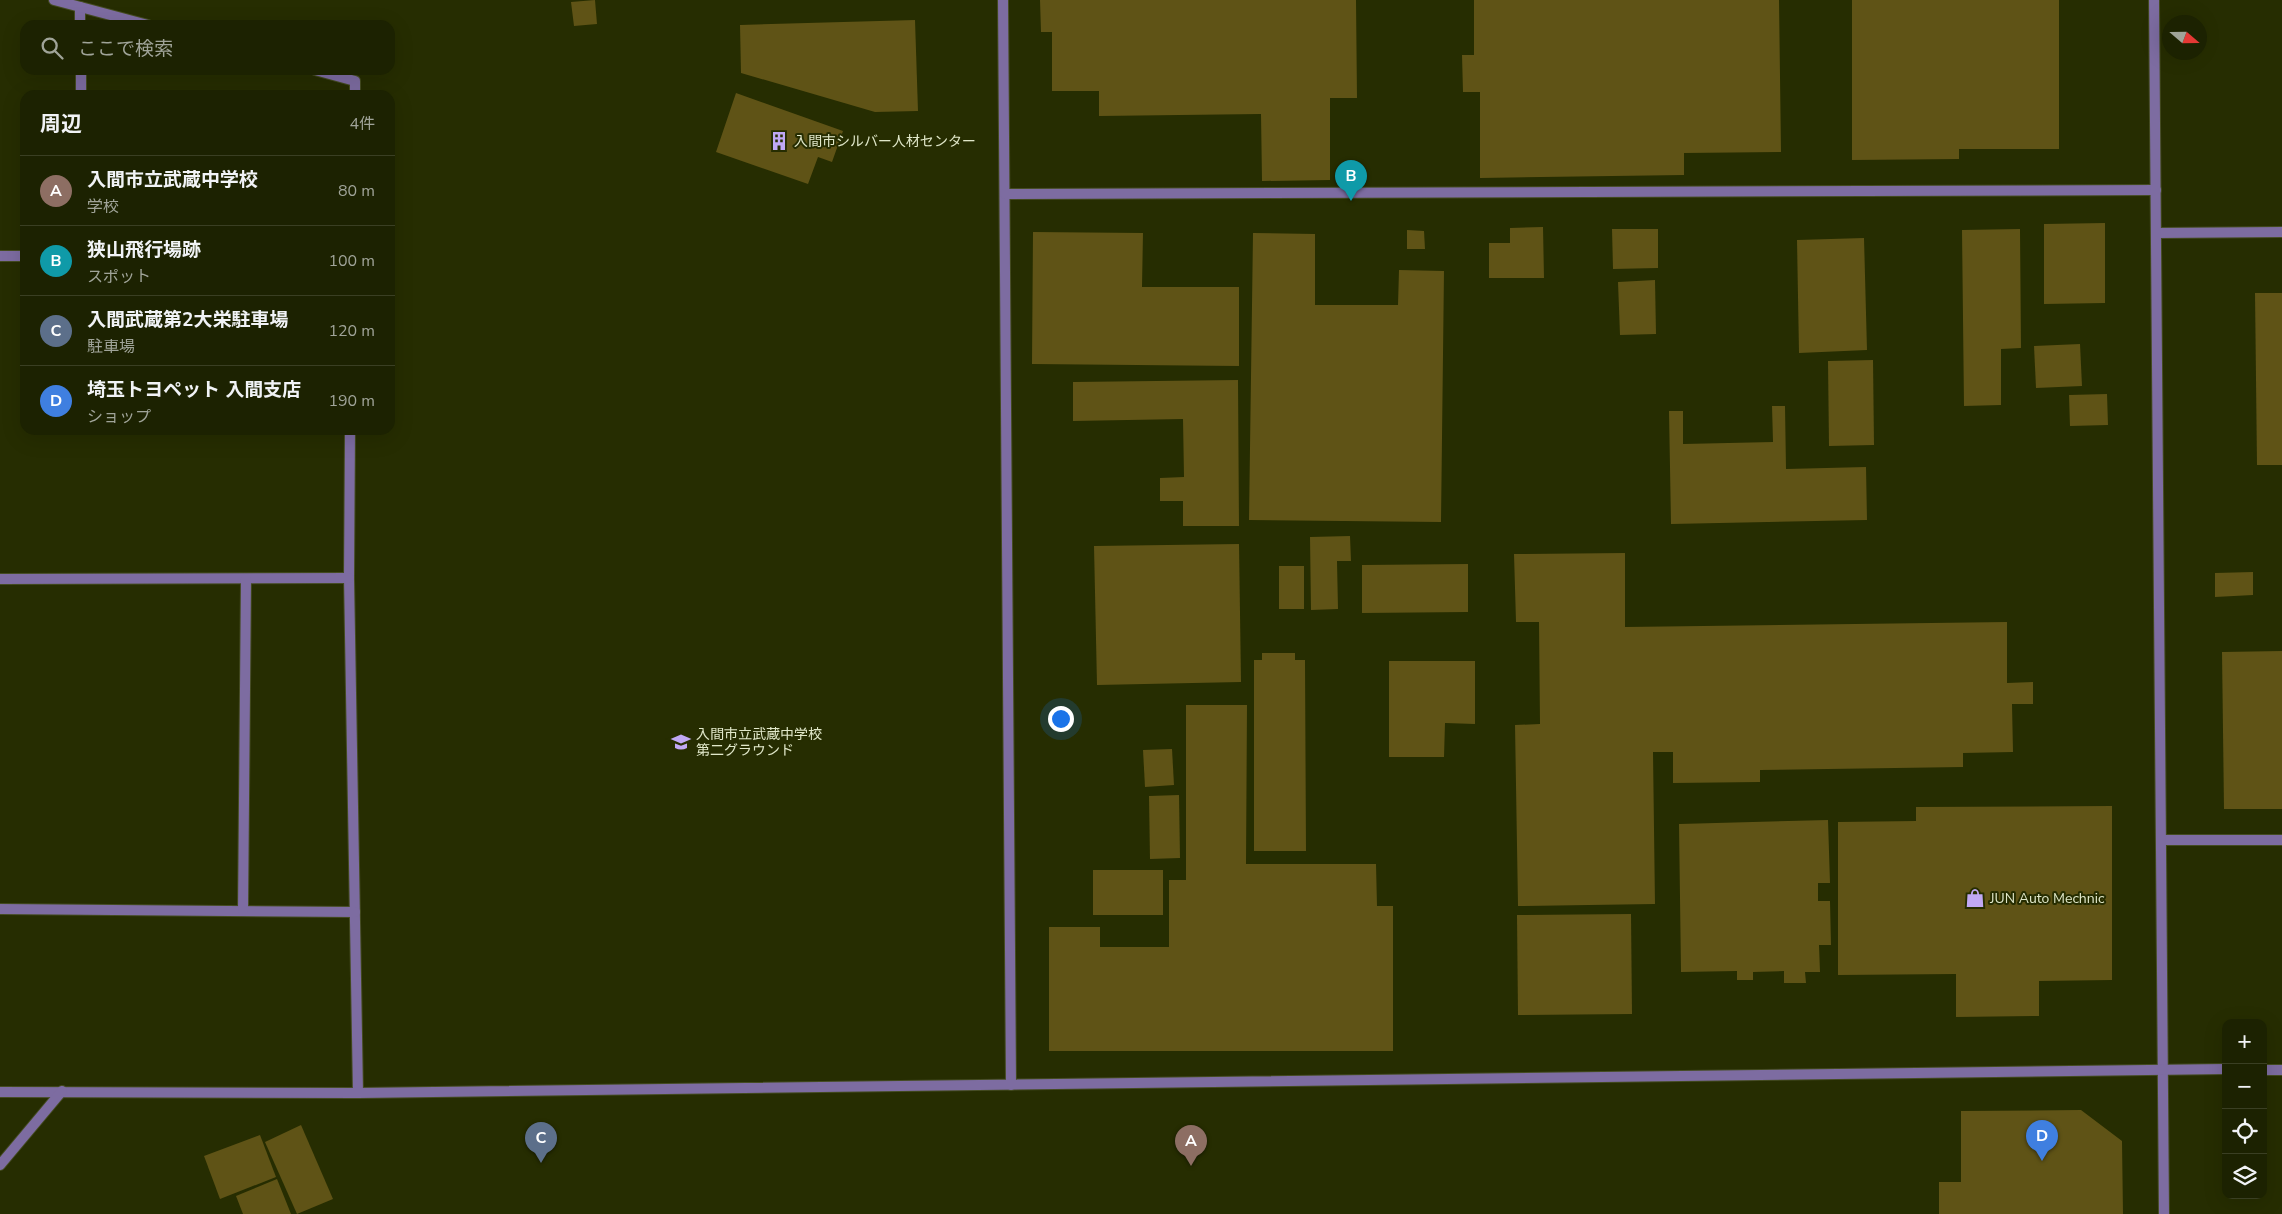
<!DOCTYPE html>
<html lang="ja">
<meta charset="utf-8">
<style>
body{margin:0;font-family:"Nunito Sans","Noto Sans JP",sans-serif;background:#252a0b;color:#f1f3f6}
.controls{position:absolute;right:15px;bottom:15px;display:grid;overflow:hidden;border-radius:10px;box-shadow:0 5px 20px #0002}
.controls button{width:45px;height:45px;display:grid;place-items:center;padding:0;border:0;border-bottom:1px solid #3a3f23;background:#1c2201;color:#f1f3f6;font:25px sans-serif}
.compass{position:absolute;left:2162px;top:15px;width:45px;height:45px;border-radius:50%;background:#1c2201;box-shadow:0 5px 20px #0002;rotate:110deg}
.you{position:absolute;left:1060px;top:718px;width:18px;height:18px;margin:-12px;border:4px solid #fff;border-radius:50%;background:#1a73e8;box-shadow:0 0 0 8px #1a73e833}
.badge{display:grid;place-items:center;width:32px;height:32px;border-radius:50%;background:#8c9099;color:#fff;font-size:16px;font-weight:700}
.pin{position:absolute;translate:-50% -41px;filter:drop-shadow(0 1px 2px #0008)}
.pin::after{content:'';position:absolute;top:26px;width:18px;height:15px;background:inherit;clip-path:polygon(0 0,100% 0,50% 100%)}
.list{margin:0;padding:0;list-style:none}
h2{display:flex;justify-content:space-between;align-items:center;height:65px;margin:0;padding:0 20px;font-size:21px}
h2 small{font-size:16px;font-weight:400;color:#a0a499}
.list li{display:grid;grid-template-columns:32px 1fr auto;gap:15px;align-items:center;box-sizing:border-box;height:70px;padding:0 20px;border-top:1px solid #3a3f23}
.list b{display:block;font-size:19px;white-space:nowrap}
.list p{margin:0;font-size:16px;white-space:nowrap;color:#a0a499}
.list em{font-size:16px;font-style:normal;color:#a0a499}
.icon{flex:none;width:28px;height:28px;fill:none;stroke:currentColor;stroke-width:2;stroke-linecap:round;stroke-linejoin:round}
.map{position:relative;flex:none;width:2282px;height:1214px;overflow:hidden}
.search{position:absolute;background:#1c2201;box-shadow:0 5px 20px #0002;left:20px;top:20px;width:375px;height:55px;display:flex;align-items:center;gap:12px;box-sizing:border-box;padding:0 18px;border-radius:15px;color:#a0a499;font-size:19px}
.panel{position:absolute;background:#1c2201;box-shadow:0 5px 20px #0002;left:20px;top:90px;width:375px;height:345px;border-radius:15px}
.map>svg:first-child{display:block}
.building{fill:#5f5316}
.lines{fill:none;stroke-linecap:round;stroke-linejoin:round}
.service-casing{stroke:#444b21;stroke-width:12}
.minor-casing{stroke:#444b21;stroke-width:12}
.tertiary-casing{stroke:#444b21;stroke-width:12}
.service{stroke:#7d6ca1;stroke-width:10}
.minor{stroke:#7d6ca1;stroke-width:10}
.tertiary{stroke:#7d6ca1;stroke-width:10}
.labels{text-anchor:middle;stroke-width:4;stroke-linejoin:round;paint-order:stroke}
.poi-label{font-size:14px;fill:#e1e8ca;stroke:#262d01;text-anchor:start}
</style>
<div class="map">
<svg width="2282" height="1214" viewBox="0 0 2282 1214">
<rect width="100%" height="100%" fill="#262d01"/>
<g class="building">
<path d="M595 0 597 24 574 26 571 2Z"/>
<path d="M1040 0H1356L1357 98H1330V180L1262 181 1261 114 1099 116V91H1052V32H1041Z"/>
<path d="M1474 0H1779L1781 152 1684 153V175L1480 178V92H1463L1462 55H1474Z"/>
<path d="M1852 0H2059V149H1959V159L1852 160Z"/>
<path d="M915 20 918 111 875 112 741 73 740 25Z"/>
<path d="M736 93 843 131 832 162 818 157 808 184 716 152Z"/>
<path d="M2105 223V303L2044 304V224Z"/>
<path d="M1543 227 1544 278H1489V243H1510V228Z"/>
<path d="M1612 229H1658V268L1613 269Z"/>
<path d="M2020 229 2021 348 2001 349V405L1964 406 1962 230Z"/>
<path d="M1407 230 1424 231 1425 249H1407Z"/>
<path d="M1033 232 1143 233 1142 287H1239V366L1032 364Z"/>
<path d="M1253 233 1315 234V305H1398L1399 270 1444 271 1441 522 1249 520Z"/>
<path d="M1864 238 1867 350 1799 353 1797 240Z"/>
<path d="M1655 280 1656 334 1620 335 1618 282Z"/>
<path d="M2255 293H2282V465H2257Z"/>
<path d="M2080 344 2082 386 2036 388 2034 346Z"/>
<path d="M1873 360 1874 445 1829 446 1828 361Z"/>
<path d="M1238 380 1239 526H1183V501H1160V478L1184 477 1183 419 1073 421V382Z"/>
<path d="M2107 394 2108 425 2070 426 2069 395Z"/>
<path d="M1772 406H1785L1786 469 1866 467 1867 520 1671 524 1669 411H1683V444L1773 442Z"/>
<path d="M1350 536 1351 561H1337L1338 609 1311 610 1310 537Z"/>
<path d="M1239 544 1241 682 1097 685 1094 546Z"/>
<path d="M1625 553V627L2007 622V683L2033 682V704H2012L2013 752 1963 753V767L1760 770V782L1673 783V752H1653L1655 904 1518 906 1515 725 1540 724 1539 622H1516L1514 554Z"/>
<path d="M1468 564V612L1362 613V565Z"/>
<rect x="1279" y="566" width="25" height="43"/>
<path d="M2253 572V595L2215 597V573Z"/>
<path d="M2282 651V809H2224L2222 652Z"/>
<path d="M1262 653H1295V660H1305L1306 851H1254V660H1262Z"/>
<path d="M1389 661H1475V724L1445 723 1444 757H1389Z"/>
<path d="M1186 705H1247L1246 864H1376L1377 906H1393V1051H1049V927H1100V947H1169V880H1186Z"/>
<path d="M1172 749 1174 785 1145 787 1143 750Z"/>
<path d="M1179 795 1180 858 1150 859 1149 796Z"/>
<path d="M2112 806V980L2039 981V1016L1956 1017V974L1838 975V822L1916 821V807Z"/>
<path d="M1828 820 1830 883H1818V901H1830L1831 945H1819L1820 972H1805L1806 983H1784V971L1753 972V980H1737V971L1681 972 1679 824Z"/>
<rect x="1093" y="870" width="70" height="45"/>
<path d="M1631 914 1632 1014 1518 1015 1517 915Z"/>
<path d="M2081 1110 2122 1141 2123 1214H1939V1182H1961V1111Z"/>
<path d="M301 1125 333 1199 297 1214 265 1142Z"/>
<path d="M260 1135 276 1177 220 1199 204 1156Z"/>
<path d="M277 1179 291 1214H243L236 1196Z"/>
</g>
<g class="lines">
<g class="service-casing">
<g id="service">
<path d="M80 7V25"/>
<path d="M81 70V95"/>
</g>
</g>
<g class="minor-casing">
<g id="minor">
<path d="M54 0 148 25"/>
<path d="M1003 0 1011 1085"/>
<path d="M315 70 355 81V95"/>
<path d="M1005 194 2156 190"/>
<path d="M2157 233 2282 232"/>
<path d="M0 256H25"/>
<path d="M350 430 349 578 358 1093"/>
<path d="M0 579 349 578"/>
<path d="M2161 840H2282"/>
<path d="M0 909 355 912"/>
<path d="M243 911 246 579"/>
</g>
</g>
<g class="tertiary-casing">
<g id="tertiary">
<path d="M2154 0 2164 1214"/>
<path d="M2263 1070H2282"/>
<path d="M0 1092 358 1093 2226 1069"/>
<path d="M0 1165 62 1091"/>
</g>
</g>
<use href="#service" class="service"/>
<use href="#minor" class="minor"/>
<use href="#tertiary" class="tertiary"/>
</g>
<defs>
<g id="building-bare" transform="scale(1.5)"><path d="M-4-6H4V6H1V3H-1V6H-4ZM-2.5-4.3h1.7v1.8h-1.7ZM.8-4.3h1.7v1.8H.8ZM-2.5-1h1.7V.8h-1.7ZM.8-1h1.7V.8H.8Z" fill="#c0a8f4" stroke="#262d01" stroke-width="2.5" paint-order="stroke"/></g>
<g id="school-bare" transform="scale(1.5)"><path d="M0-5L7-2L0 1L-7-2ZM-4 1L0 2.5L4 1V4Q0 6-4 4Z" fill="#c0a8f4" stroke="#262d01" stroke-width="2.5" paint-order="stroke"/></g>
<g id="shop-bare" transform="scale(1.5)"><path d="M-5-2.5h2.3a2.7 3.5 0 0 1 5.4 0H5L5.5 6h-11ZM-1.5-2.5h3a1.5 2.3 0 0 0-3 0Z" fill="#c0a8f4" stroke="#262d01" stroke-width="2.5" paint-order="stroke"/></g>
</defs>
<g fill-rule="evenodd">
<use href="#building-bare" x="779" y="141"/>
<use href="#school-bare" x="681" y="742"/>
<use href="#shop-bare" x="1975" y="898"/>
</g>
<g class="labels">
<g class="poi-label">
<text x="794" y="146">入間市シルバー人材センター</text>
<text x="696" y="739">入間市立武蔵中学校<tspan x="696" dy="16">第二グラウンド</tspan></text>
<text x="1990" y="903">JUN Auto Mechnic</text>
</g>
</g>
</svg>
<div class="controls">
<button>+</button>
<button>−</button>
<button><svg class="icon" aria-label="locate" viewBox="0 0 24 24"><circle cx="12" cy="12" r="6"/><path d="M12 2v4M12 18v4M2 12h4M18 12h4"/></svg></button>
<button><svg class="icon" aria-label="layers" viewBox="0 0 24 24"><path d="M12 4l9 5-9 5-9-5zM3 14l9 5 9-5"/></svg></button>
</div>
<svg class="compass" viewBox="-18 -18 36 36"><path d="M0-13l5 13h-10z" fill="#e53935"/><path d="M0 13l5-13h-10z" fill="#a0a499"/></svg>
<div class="you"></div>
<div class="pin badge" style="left:1191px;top:1166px;background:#8d6e63">A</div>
<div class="pin badge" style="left:1351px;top:201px;background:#0f9aa8">B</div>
<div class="pin badge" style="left:541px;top:1163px;background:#5c6f8a">C</div>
<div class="pin badge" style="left:2042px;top:1161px;background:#3f7fe0">D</div>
<div class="search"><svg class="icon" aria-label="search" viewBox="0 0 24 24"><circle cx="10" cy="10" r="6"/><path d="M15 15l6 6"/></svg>ここで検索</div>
<section class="panel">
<h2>周辺<small>4件</small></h2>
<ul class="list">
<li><span class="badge" style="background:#8d6e63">A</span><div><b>入間市立武蔵中学校</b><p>学校</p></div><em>80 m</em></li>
<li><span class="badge" style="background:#0f9aa8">B</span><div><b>狭山飛行場跡</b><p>スポット</p></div><em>100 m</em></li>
<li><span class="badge" style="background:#5c6f8a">C</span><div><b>入間武蔵第2大栄駐車場</b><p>駐車場</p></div><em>120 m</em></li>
<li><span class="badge" style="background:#3f7fe0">D</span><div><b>埼玉トヨペット 入間支店</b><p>ショップ</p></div><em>190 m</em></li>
</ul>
</section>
</div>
